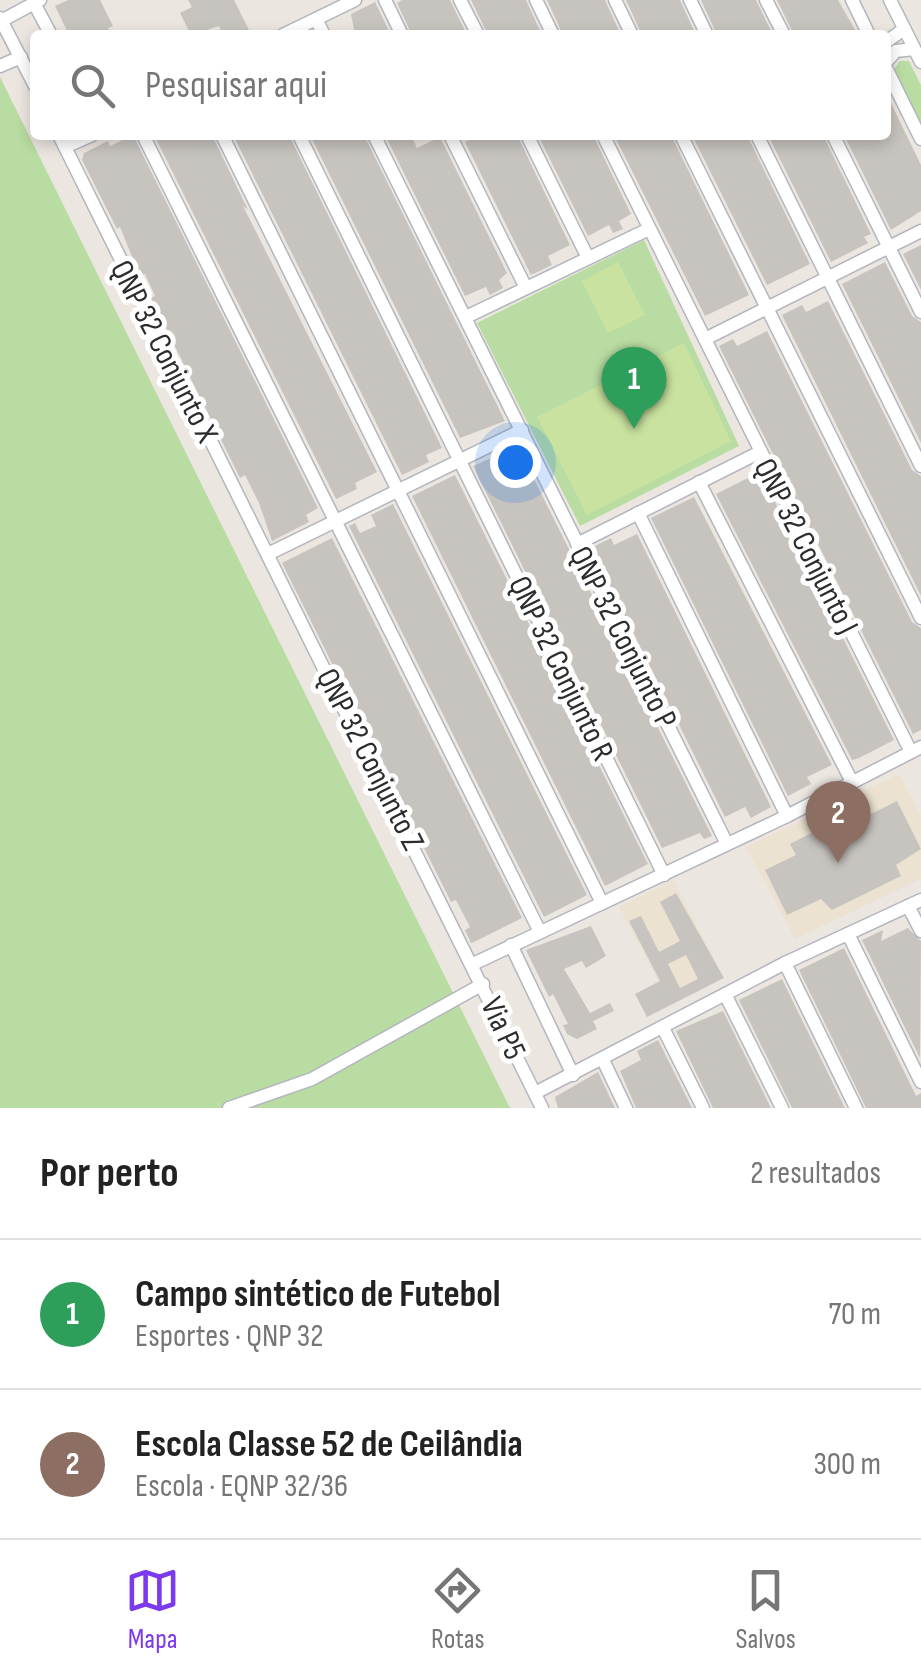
<!DOCTYPE html>
<html lang="pt">
<meta charset="utf-8">
<style>
body{margin:0;font-family:"Sofia Sans Condensed",sans-serif;background:#f2f2f2;color:#222}
.you{position:absolute;left:515px;top:462px;width:35px;height:35px;margin:-25px;border:8px solid #fff;border-radius:50%;background:#1a73e8;box-shadow:0 0 0 15px #1a73e833}
.badge{display:grid;place-items:center;width:65px;height:65px;border-radius:50%;background:#7c3aed;color:#fff;font-size:32px;font-weight:700}
.pin{position:absolute;translate:-50% -82px;filter:drop-shadow(0 2px 5px #0008)}
.pin::after{content:'';position:absolute;top:52px;width:35px;height:30px;background:inherit;clip-path:polygon(0 0,100% 0,50% 100%)}
.list{margin:0;padding:0;list-style:none}
h2{display:flex;justify-content:space-between;align-items:center;height:130px;margin:0;padding:0 40px;font-size:42px}
h2 small{font-size:32px;font-weight:400;color:#767676}
.list li{display:grid;grid-template-columns:65px 1fr auto;gap:30px;align-items:center;box-sizing:border-box;height:150px;padding:0 40px;border-top:2px solid #e0e0e0}
.list b{display:block;font-size:38px;white-space:nowrap}
.list p{margin:0;font-size:32px;white-space:nowrap;color:#767676}
.list em{font-size:32px;font-style:normal;color:#767676}
.icon{flex:none;width:55px;height:55px;fill:none;stroke:currentColor;stroke-width:2;stroke-linecap:round;stroke-linejoin:round}
.map{position:relative;flex:none;width:921px;height:1108px;overflow:hidden}
.search{position:absolute;background:#fff;box-shadow:0 5px 15px #0003;left:30px;right:30px;top:30px;height:110px;display:flex;align-items:center;gap:25px;box-sizing:border-box;padding:0 35px;border-radius:10px;color:#767676;font-size:38px}
.sheet{height:430px;background:#fff}
nav{display:flex;justify-content:space-around;align-items:center;box-sizing:border-box;height:140px;border-top:2px solid #e0e0e0;background:#fff;font-size:28px;color:#767676}
nav a{display:grid;justify-items:center;gap:5px}
nav .on{color:#7c3aed}
.map>svg:first-child{display:block}
.education{fill:#ebe2d1}
.green{fill:#b9dca2}
.pitch{fill:#c9e29f}
.building{fill:#c7c3bf;fill-rule:evenodd}
.lines{fill:none;stroke-linecap:round;stroke-linejoin:round}
.minor-casing{stroke:#b3b6be;stroke-width:15}
.minor{stroke:#fff;stroke-width:12}
.labels{text-anchor:middle;stroke-width:10;stroke-linejoin:round;paint-order:stroke}
.street-label{font-size:32px;fill:#2c2c2c;stroke:#fff}
</style>
<div class="map">
<svg width="921" height="1108" viewBox="0 0 921 1108">
<rect width="100%" height="100%" fill="#ece6e0"/>
<g class="education">
<path d="M899 774 921 816V879L795 939 746 847Z"/>
<path d="M673 880 723 977 670 1003 619 907Z"/>
</g>
<g class="green">
<path d="M900 61H909L921 85V125L894 69Z"/>
<path d="M0 77 510 1108H0Z"/>
<path d="M644 240 739 446 580 526 477 323Z"/>
</g>
<g class="pitch">
<path d="M618 262 645 315 608 333 582 281Z"/>
<path d="M684 343 731 441 587 515 537 417Z"/>
</g>
<g class="building">
<path d="M68 0H100L113 26 108 28 111 35H69L55 6Z"/>
<path d="M188 0H234L250 32 223 35 219 26 191 35 180 13 192 7Z"/>
<path d="M402 0H450L467 35H412L397 3Z"/>
<path d="M471 0H526L542 35H488Z"/>
<path d="M547 0H605L621 35H563Z"/>
<path d="M626 0H680L696 35H642Z"/>
<path d="M701 0H756L773 35H717Z"/>
<path d="M777 0H838L858 35H794Z"/>
<path d="M375 2 391 35H355L351 14Z"/>
<path d="M886 93 921 165V211L891 230 844 135H886Z"/>
<path d="M133 135 318 508 306 515 309 522 272 541 259 503 245 475 240 478 151 298 155 296 145 274 140 276 120 227 117 229 82 160 84 153 108 141 110 146Z"/>
<path d="M154 135H212L248 210 243 206 377 472 355 483 357 489 336 499Z"/>
<path d="M233 135H289L442 448 426 455 429 462 402 475Z"/>
<path d="M310 135H364L505 421 460 438Z"/>
<path d="M385 135H411L417 148 440 137 507 273 499 280 503 288 490 295 486 287 465 296Z"/>
<path d="M479 135H517L570 245 548 256 552 265 531 275 465 142Z"/>
<path d="M538 135H593L631 214 619 221 623 229 613 233 609 225 588 236Z"/>
<path d="M614 135H671L749 295 705 316Z"/>
<path d="M692 135H747L810 264 767 285Z"/>
<path d="M768 135H823L871 234 864 237 868 243 831 262Z"/>
<path d="M921 245V290L903 254Z"/>
<path d="M885 262 912 316 921 322V443L842 284Z"/>
<path d="M828 301 912 470 921 476V596L782 315 802 305 806 312Z"/>
<path d="M767 331 912 622 921 628V730L913 734 719 346 733 339 737 346Z"/>
<path d="M512 449 516 456 521 453 712 836 704 839 700 833 662 848 473 466Z"/>
<path d="M760 472 894 740 859 758 852 760 716 494Z"/>
<path d="M455 475 648 864 605 886 412 496Z"/>
<path d="M694 497 832 765 807 777 811 784 788 796 651 518Z"/>
<path d="M393 504 587 895 544 917 349 526 355 523 360 533 376 526 371 515Z"/>
<path d="M637 534 771 807 751 818 745 807 725 817 591 548 611 538 614 545Z"/>
<path d="M332 538 522 918 476 941 471 943 465 930 470 927 456 900 451 902 282 563Z"/>
<path d="M897 801 921 849 896 865 901 876 832 910 821 899 787 915 765 870 796 855 790 844 866 805 871 814Z"/>
<path d="M676 893 724 978 647 1017 635 994 660 981 629 921 641 916 659 952 680 941 660 902ZM686 955 698 979 680 988 668 964Z"/>
<path d="M591 926 606 956 586 968 582 961 564 969 590 1013 610 1003 614 1011 593 1021 597 1029 577 1039 567 1034 563 1025 568 1024 553 994 549 997 526 950Z"/>
<path d="M908 928 921 941 920 1058 862 940 883 930 881 941Z"/>
<path d="M844 948 916 1096 921 1093V1108H866L799 970Z"/>
<path d="M782 979 845 1108H792L739 1000Z"/>
<path d="M723 1011 771 1108H713L676 1031Z"/>
<path d="M658 1040 692 1108H636L620 1071 641 1060 637 1051Z"/>
<path d="M598 1072 615 1108H558L555 1097Z"/>
</g>
<g class="lines">
<g class="minor-casing">
<g id="minor">
<path d="M385 0 402 35"/>
<path d="M460 0 478 35"/>
<path d="M536 0 553 35"/>
<path d="M615 0 632 35"/>
<path d="M690 0 707 35"/>
<path d="M766 0 784 35"/>
<path d="M852 0 869 35"/>
<path d="M890 0 921 62"/>
<path d="M34 3 51 35"/>
<path d="M0 18 35 86"/>
<path d="M316 19 324 35"/>
<path d="M1 21 40 0"/>
<path d="M283 35 355 0"/>
<path d="M886 42 904 29"/>
<path d="M886 62 896 51 914 49"/>
<path d="M0 66 21 57"/>
<path d="M886 68 921 139"/>
<path d="M59 135 542 1108"/>
<path d="M143 135 540 932"/>
<path d="M222 135 602 903"/>
<path d="M299 135 664 875"/>
<path d="M374 135 727 844"/>
<path d="M450 135 526 288"/>
<path d="M527 135 588 258"/>
<path d="M603 135 911 752"/>
<path d="M681 135 921 618"/>
<path d="M757 135 921 466"/>
<path d="M833 135 921 312"/>
<path d="M65 147 92 135"/>
<path d="M466 317 649 229"/>
<path d="M705 339 921 231"/>
<path d="M699 482 852 782"/>
<path d="M638 513 787 816"/>
<path d="M577 544 760 452"/>
<path d="M268 554 522 430"/>
<path d="M908 906 921 931"/>
<path d="M848 934 921 1082"/>
<path d="M511 945 573 1075"/>
<path d="M785 963 856 1108"/>
<path d="M473 964 787 816 921 747"/>
<path d="M725 994 782 1108"/>
<path d="M663 1028 703 1108"/>
<path d="M603 1060 626 1108"/>
<path d="M535 1093 785 963 921 900"/>
<path d="M229 1108 312 1079 483 984"/>
</g>
</g>
<use href="#minor" class="minor"/>
</g>
<g class="labels">
<g class="street-label">
<text transform="translate(165 351) rotate(63)" y="11">QNP 32 Conjunto X</text>
<text transform="translate(807 546) rotate(63)" y="11">QNP 32 Conjunto J</text>
<text transform="translate(624 637) rotate(63)" y="11">QNP 32 Conjunto P</text>
<text transform="translate(562 668) rotate(64)" y="11">QNP 32 Conjunto R</text>
<text transform="translate(371 759) rotate(63)" y="11">QNP 32 Conjunto Z</text>
<text transform="translate(504 1028) rotate(65)" y="11">Via P5</text>
</g>
</g>
</svg>
<div class="you"></div>
<div class="pin badge" style="left:634px;top:429px;background:#2e9e5b">1</div>
<div class="pin badge" style="left:838px;top:863px;background:#8d6e63">2</div>
<div class="search"><svg class="icon" aria-label="search" viewBox="0 0 24 24"><circle cx="10" cy="10" r="6"/><path d="M15 15l6 6"/></svg>Pesquisar aqui</div>
</div>
<section class="sheet">
<h2>Por perto<small>2 resultados</small></h2>
<ul class="list">
<li><span class="badge" style="background:#2e9e5b">1</span><div><b>Campo sintético de Futebol</b><p>Esportes · QNP 32</p></div><em>70 m</em></li>
<li><span class="badge" style="background:#8d6e63">2</span><div><b>Escola Classe 52 de Ceilândia</b><p>Escola · EQNP 32/36</p></div><em>300 m</em></li>
</ul>
</section>
<nav>
<a class="on"><svg class="icon" aria-label="map" viewBox="0 0 24 24"><path d="M3 6l6-2 6 2 6-2v14l-6 2-6-2-6 2zM9 4v14M15 6v14"/></svg>Mapa</a>
<a><svg class="icon" aria-label="directions" viewBox="0 0 24 24"><path d="M12 3l9 9-9 9-9-9zM9 14v-3h6M13 9l2 2-2 2"/></svg>Rotas</a>
<a><svg class="icon" aria-label="saved" viewBox="0 0 24 24"><path d="M7 4h10v16l-5-4-5 4z"/></svg>Salvos</a>
</nav>
